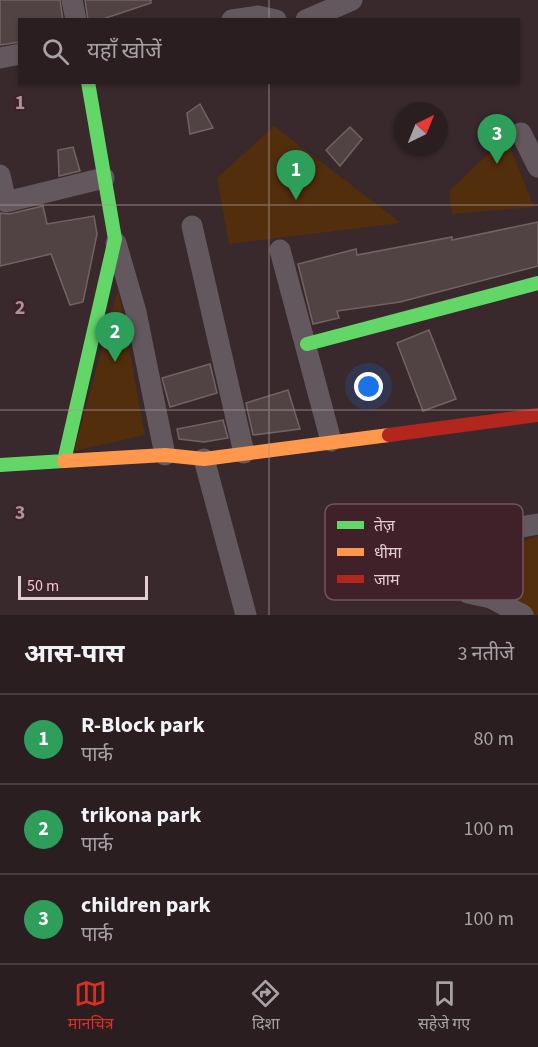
<!DOCTYPE html>
<html lang="hi">
<meta charset="utf-8">
<style>
body{margin:0;font-family:"Source Sans 3","Noto Sans Devanagari",sans-serif;background:#372b2e;color:#f1f3f6}
.compass{position:absolute;left:394px;top:102px;width:54px;height:54px;border-radius:50%;background:#2b1e21;box-shadow:0 2px 4px #0004;rotate:43deg}
.scale{position:absolute;left:18px;bottom:15px;width:130px;box-sizing:border-box;padding-left:6px;border:3px solid #e3cdd2;border-top:0;font-size:16px;line-height:21px;white-space:nowrap;color:#e3cdd2;-webkit-text-stroke:4px #402129;paint-order:stroke}
.you{position:absolute;left:369px;top:387px;width:21px;height:21px;margin:-15px;border:4px solid #fff;border-radius:50%;background:#1a73e8;box-shadow:0 0 0 9px #1a73e833}
.badge{display:grid;place-items:center;width:39px;height:39px;border-radius:50%;background:#d93025;color:#fff;font-size:20px;font-weight:700}
.pin{position:absolute;translate:-50% -50px;filter:drop-shadow(0 2px 3px #0008)}
.pin::after{content:'';position:absolute;top:32px;width:21px;height:18px;background:inherit;clip-path:polygon(0 0,100% 0,50% 100%)}
.list{margin:0;padding:0;list-style:none}
h2{display:flex;justify-content:space-between;align-items:center;height:78px;margin:0;padding:0 24px;font-size:26px}
h2 small{font-size:20px;font-weight:400;color:#a6a2a5}
.list li{display:grid;grid-template-columns:39px 1fr auto;gap:18px;align-items:center;box-sizing:border-box;height:90px;padding:0 24px;border-top:2px solid #473c3f}
.list b{display:block;font-size:22px;white-space:nowrap}
.list p{margin:0;font-size:20px;white-space:nowrap;color:#a6a2a5}
.list em{font-size:20px;font-style:normal;color:#a6a2a5}
.icon{flex:none;width:33px;height:33px;fill:none;stroke:currentColor;stroke-width:2;stroke-linecap:round;stroke-linejoin:round}
.map{position:relative;flex:none;width:538px;height:615px;overflow:hidden}
.search{position:absolute;background:#2b1e21;box-shadow:0 2px 4px #0004;left:18px;right:18px;top:18px;height:66px;display:flex;align-items:center;gap:15px;box-sizing:border-box;padding:0 21px;border-radius:0px;color:#a6a2a5;font-size:22px}
.sheet{height:348px;background:#2b1e21}
nav{display:flex;justify-content:space-around;align-items:center;box-sizing:border-box;height:84px;border-top:2px solid #473c3f;background:#2b1e21;font-size:16px;color:#a6a2a5}
nav a{display:grid;justify-items:center;gap:3px}
nav .on{color:#d93025}
.map>svg:first-child{display:block}
.green{fill:#522e0d}
.building{fill:#514344;stroke:#726363;stroke-width:1.5}
.lines{fill:none;stroke-linecap:round;stroke-linejoin:round}
.street{stroke:#64585f;stroke-width:21}
.fast{stroke:#63d668;stroke-width:14}
.slow{stroke:#ff974d;stroke-width:14}
.jam{stroke:#b3261e;stroke-width:14}
.grid{fill:none;stroke:#a89398;stroke-width:1.5;stroke-opacity:0.55}
.key{fill:#402129;stroke:#71555c;stroke-width:1.5}
.key-label{font-size:16px;fill:#e3cdd2}
.grid-label{font-size:20px;text-anchor:middle;font-weight:bold;fill:#a89398;stroke:#402129;stroke-width:4.5;stroke-linejoin:round;paint-order:stroke}
</style>
<div class="map">
<svg width="538" height="615" viewBox="0 0 538 615">
<rect width="100%" height="100%" fill="#39282c"/>
<g class="green">
<path d="M274 126 401 223 229 244 217 178Z"/>
<path d="M506 137 534 207 452 214 449 191Z"/>
<path d="M118 289 145 435 74 451Z"/>
<path d="M538 536V615H529L478 572 479 558Z"/>
</g>
<g class="building">
<path d="M0 0H60L63 20H20V42L0 45Z"/>
<path d="M85 0H151V3L100 20H88Z"/>
<path d="M200 104 213 128 190 134 187 113Z"/>
<path d="M350 127 362 139 340 166 326 150Z"/>
<path d="M73 147 80 171 59 176 58 150Z"/>
<path d="M43 206 47 224 94 216 97 234 83 302 70 305 51 254 0 266V213L9 214Z"/>
<path d="M538 222V266L400 302 337 311 339 318 313 324 298 264 356 249 357 255 452 237V240Z"/>
<path d="M429 330 456 399 423 411 397 343Z"/>
<path d="M210 364 217 393 170 407 162 378Z"/>
<path d="M288 390 300 429 253 435 246 403Z"/>
<path d="M223 420 228 438 204 442 179 439 177 429Z"/>
</g>
<g class="lines">
<g class="street">
<path d="M72 0 76 20"/>
<path d="M232 20 258 16 276 20"/>
<path d="M306 20 352 0"/>
<path d="M0 58 20 54"/>
<path d="M521 133 538 167"/>
<path d="M0 175 6 202 104 178"/>
<path d="M192 226 244 453"/>
<path d="M116 243 136 312 165 455"/>
<path d="M280 250 331 441"/>
<path d="M204 459 246 615"/>
<path d="M523 615 491 598 468 593 459 582 457 558 463 542 475 535 538 524"/>
</g>
<g class="fast">
<path d="M307 344 538 283"/>
<path d="M0 465 64 461 115 239 88 82"/>
</g>
<path class="slow" d="M64 461 165 455 204 459 389 435"/>
<path class="jam" d="M389 435 538 415"/>
</g>
<path class="grid" d="M269 0V20M269 82V615M0 205H538M0 410H538"/>
<rect x="325" y="504" width="198" height="96" rx="9" class="key"/>
<rect x="337" y="521" width="27" height="8" fill="#63d668"/>
<rect x="337" y="548" width="27" height="8" fill="#ff974d"/>
<rect x="337" y="575" width="27" height="8" fill="#b3261e"/>
<g class="key-label">
<text x="374" y="531">तेज़</text>
<text x="374" y="558">धीमा</text>
<text x="374" y="585">जाम</text>
</g>
<g class="grid-label">
<text x="20" y="109">1</text>
<text x="20" y="314">2</text>
<text x="20" y="519">3</text>
</g>
</svg>
<svg class="compass" viewBox="-18 -18 36 36"><path d="M0-13l5 13h-10z" fill="#e53935"/><path d="M0 13l5-13h-10z" fill="#a6a2a5"/></svg>
<div class="scale">50 m</div>
<div class="you"></div>
<div class="pin badge" style="left:296px;top:200px;background:#2e9e5b">1</div>
<div class="pin badge" style="left:115px;top:362px;background:#2e9e5b">2</div>
<div class="pin badge" style="left:497px;top:164px;background:#2e9e5b">3</div>
<div class="search"><svg class="icon" aria-label="search" viewBox="0 0 24 24"><circle cx="10" cy="10" r="6"/><path d="M15 15l6 6"/></svg>यहाँ खोजें</div>
</div>
<section class="sheet">
<h2>आस-पास<small>3 नतीजे</small></h2>
<ul class="list">
<li><span class="badge" style="background:#2e9e5b">1</span><div><b>R-Block park</b><p>पार्क</p></div><em>80 m</em></li>
<li><span class="badge" style="background:#2e9e5b">2</span><div><b>trikona park</b><p>पार्क</p></div><em>100 m</em></li>
<li><span class="badge" style="background:#2e9e5b">3</span><div><b>children park</b><p>पार्क</p></div><em>100 m</em></li>
</ul>
</section>
<nav>
<a class="on"><svg class="icon" aria-label="map" viewBox="0 0 24 24"><path d="M3 6l6-2 6 2 6-2v14l-6 2-6-2-6 2zM9 4v14M15 6v14"/></svg>मानचित्र</a>
<a><svg class="icon" aria-label="directions" viewBox="0 0 24 24"><path d="M12 3l9 9-9 9-9-9zM9 14v-3h6M13 9l2 2-2 2"/></svg>दिशा</a>
<a><svg class="icon" aria-label="saved" viewBox="0 0 24 24"><path d="M7 4h10v16l-5-4-5 4z"/></svg>सहेजे गए</a>
</nav>
